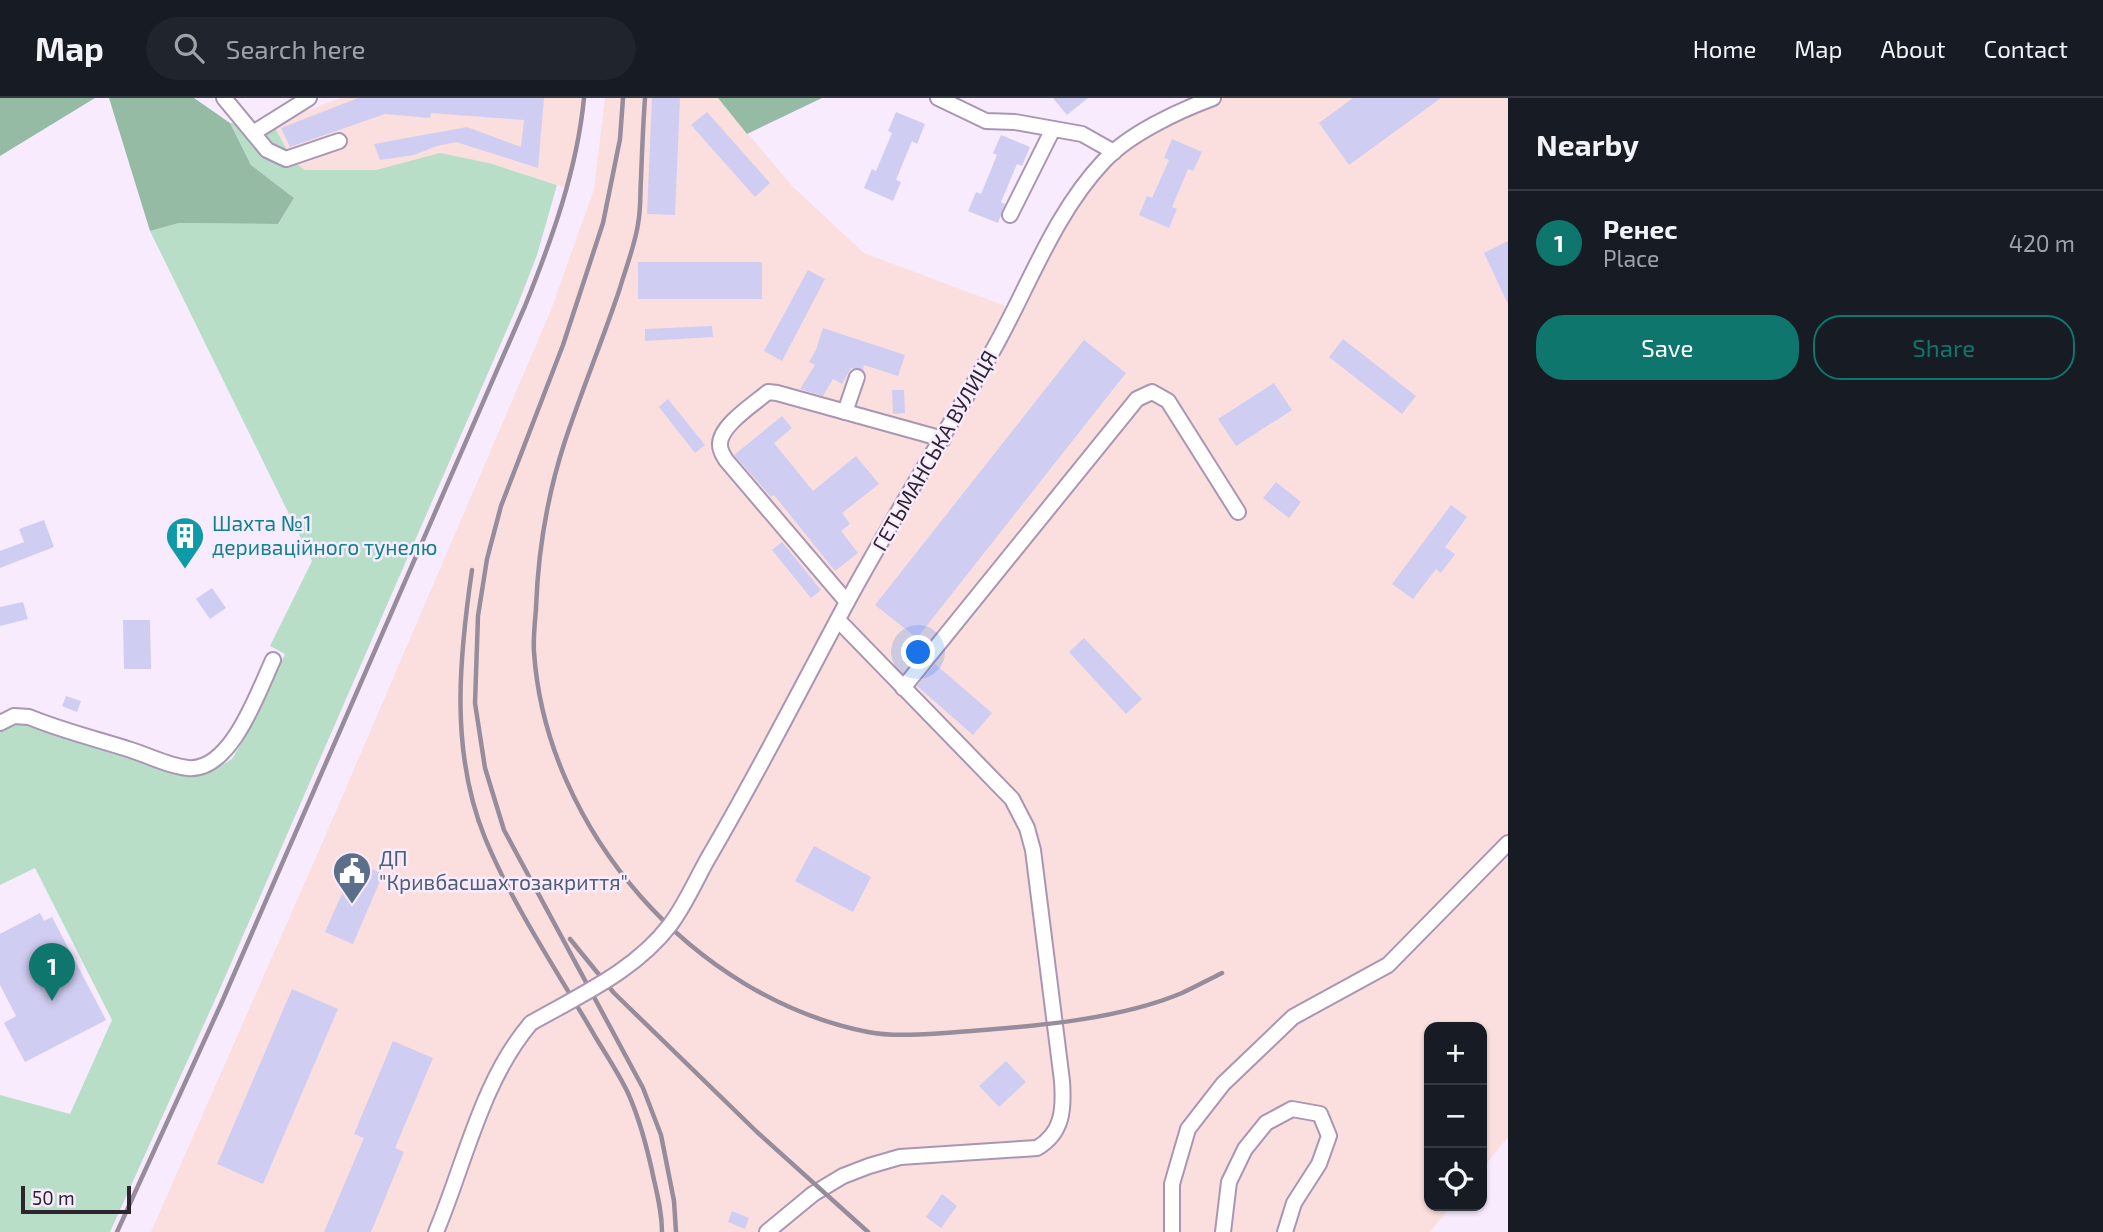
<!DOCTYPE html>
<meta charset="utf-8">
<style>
body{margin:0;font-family:"Exo 2",sans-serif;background:#20242c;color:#f1f3f6}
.controls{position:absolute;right:21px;bottom:21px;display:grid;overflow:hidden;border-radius:14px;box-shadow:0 2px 5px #0004}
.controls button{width:63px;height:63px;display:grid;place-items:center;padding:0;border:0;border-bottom:2px solid #363941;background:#171b24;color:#f1f3f6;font:35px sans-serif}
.scale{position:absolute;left:21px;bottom:18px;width:110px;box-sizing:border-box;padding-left:7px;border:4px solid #2c2530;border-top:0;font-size:19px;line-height:24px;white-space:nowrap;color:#2c2530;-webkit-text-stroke:5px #f8ebfe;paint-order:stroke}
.you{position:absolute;left:919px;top:555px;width:24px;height:24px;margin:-18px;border:5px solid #fff;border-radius:50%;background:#1a73e8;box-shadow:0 0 0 10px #1a73e833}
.badge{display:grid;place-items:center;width:46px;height:46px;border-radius:50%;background:#0f766e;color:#fff;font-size:23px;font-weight:700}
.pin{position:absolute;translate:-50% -58px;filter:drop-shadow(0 2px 4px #0008)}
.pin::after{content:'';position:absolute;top:37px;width:24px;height:21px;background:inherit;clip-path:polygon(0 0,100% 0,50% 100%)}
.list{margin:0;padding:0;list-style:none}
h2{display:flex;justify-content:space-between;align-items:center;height:91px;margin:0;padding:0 28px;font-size:30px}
h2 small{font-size:23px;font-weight:400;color:#9ea1a6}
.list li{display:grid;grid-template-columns:46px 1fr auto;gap:21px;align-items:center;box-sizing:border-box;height:105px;padding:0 28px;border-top:2px solid #363941}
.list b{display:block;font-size:26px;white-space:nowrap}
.list p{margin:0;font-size:23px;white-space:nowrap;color:#9ea1a6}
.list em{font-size:23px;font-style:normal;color:#9ea1a6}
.actions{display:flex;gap:14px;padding:21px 28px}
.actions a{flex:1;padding:16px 0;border:2px solid #0f766e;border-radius:28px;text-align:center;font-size:24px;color:#0f766e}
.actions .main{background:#0f766e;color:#fff}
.icon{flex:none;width:38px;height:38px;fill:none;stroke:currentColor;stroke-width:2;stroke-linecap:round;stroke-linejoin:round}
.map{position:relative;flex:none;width:1508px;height:1134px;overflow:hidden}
header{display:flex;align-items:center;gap:42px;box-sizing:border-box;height:98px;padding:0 35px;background:#171b24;border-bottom:2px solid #363941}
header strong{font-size:33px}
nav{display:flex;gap:38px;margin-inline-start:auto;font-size:24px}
.search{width:490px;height:63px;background:#20242c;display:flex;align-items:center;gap:18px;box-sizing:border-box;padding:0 24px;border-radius:38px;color:#9ea1a6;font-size:26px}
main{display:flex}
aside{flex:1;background:#171b24}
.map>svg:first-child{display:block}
.industrial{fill:#fadfde}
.green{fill:#b9dec8}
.forest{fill:#95bba5}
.building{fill:#d0cdf2}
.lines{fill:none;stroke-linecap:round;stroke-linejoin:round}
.minor-casing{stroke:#a996b3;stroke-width:18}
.minor{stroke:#fff;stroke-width:14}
.rail{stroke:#968c9b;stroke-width:4.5}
.minor-bridge-casing{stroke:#a996b3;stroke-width:18;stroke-linecap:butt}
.minor-bridge{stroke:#fff;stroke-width:14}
.labels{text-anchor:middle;stroke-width:5;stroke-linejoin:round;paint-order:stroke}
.street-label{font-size:21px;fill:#2c2530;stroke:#f8ebfe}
.culture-label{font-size:21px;fill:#0d838f;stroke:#f8ebfe;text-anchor:start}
.service-label{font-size:21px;fill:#4e5e75;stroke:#f8ebfe;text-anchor:start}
</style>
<header>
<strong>Map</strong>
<div class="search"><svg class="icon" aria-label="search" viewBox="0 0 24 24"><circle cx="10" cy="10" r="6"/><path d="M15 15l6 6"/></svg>Search here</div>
<nav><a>Home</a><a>Map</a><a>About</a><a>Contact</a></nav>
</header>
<main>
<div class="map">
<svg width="1508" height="1134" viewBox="0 0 1508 1134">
<rect width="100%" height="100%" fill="#f8ebfe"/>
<g class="industrial">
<path d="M340 0H584L567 90 489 65 440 56 376 72H305L293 63 273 26Z"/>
<path d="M605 0H718L793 89 864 155 1016 212 1102 65 1213 0H1508V1039L1482 1071V929H1429V1108H1451L1430 1134H151L327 734 551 212 594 91Z"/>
</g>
<path class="green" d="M230 25 273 26 293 63 305 72H376L440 55 489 65 557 87 537 157 518 206 215 902 110 1134H0V997L70 1016 112 922 35 770 0 787V634L15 625 28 624 163 671 190 677 210 674 232 661 245 639 285 556 270 548 312 463 150 133 179 125 278 126 294 100 251 67Z"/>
<g class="forest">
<path d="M0 0H95L0 58Z"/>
<path d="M109 0H194L230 25 251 67 294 100 278 126 179 125 150 133Z"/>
<path d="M718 0H822L747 36Z"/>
</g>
<g class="building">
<path d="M358 0H544L538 70 456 44 437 48 414 57 380 62 374 46 467 29 521 49 524 22 431 15 430 20 385 16 290 49 281 30Z"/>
<path d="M652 0H680L675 117 647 116Z"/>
<path d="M1053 0H1088L1067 17Z"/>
<path d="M1353 0H1441L1349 67 1319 25Z"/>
<path d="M707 14 770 85 755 99 691 27Z"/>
<path d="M896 14 925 26 917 46 912 43 896 82 901 84 893 103 864 90 872 71 876 73 892 35 888 33Z"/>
<path d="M1001 37 1030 49 1022 68 1017 66 1001 104 1005 106 998 125 968 113 976 94 981 96 997 57 993 55Z"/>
<path d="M1172 41 1202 54 1193 73 1188 71 1172 109 1177 111 1169 130 1139 117 1147 98 1152 100 1169 62 1164 60Z"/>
<path d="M1508 143V206L1484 155Z"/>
<rect x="638" y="164" width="124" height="37"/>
<path d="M808 172 825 181 782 263 764 253Z"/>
<path d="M712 228 713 239 645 243V231Z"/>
<path d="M823 230 905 257 898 278 864 267 863 272 851 270 842 286 833 281 823 298 800 291 815 267 809 264 816 252Z"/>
<path d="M1343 241 1416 298 1402 316 1329 259Z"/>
<path d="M1084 242 1126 275 917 540 875 507Z"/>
<path d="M1274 285 1292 312 1236 348 1218 321Z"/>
<path d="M892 292H904L905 315 893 316Z"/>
<path d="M668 301 705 347 695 355 659 309Z"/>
<path d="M782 318 792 330 774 345 813 393 856 358 879 386 842 415 850 426 841 433 858 455 835 473 774 397 771 399 734 357Z"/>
<path d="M1276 384 1301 404 1289 420 1263 400Z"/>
<path d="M1451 407 1467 419 1445 449 1455 456 1441 475 1436 471 1413 501 1392 486Z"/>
<path d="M44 422 54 449 0 470V453L24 444 19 431Z"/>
<path d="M782 444 821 492 811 500 772 452Z"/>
<path d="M212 490 226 510 210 521 196 501Z"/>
<path d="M23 504 28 521 0 528V509Z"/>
<path d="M123 522H150L151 571H124Z"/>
<path d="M1084 540 1142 601 1126 616 1069 554Z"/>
<path d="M935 566 992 615 973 637 917 588Z"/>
<path d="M66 598 81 603 77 614 62 608Z"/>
<path d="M814 748 871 779 853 814 795 783Z"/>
<path d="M356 764 383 776 353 846 325 834Z"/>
<path d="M40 815 44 823 52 819 106 922 25 964 4 925 16 918 0 887V836Z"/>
<path d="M292 891 338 911 263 1086 217 1066Z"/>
<path d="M393 943 433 960 395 1050 404 1054 371 1134H324L364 1040 354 1036Z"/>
<path d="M1006 963 1026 984 999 1009 979 988Z"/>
<path d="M942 1096 957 1108 941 1130 926 1119Z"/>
<path d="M732 1113 749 1120 745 1131 728 1124Z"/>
</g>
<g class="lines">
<g class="minor-casing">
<g id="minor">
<path d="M224 0 267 52 286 61 339 43"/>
<path d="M938 0 986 23 1015 24 1082 36 1114 54"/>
<path d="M253 35 309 0"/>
<path d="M1010 117 1053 31"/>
<path d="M845 314 857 279"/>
<path d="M847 504 726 362C723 357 720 353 720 347 719 328 754 306 768 294L777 295 943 341"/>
<path d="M903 590 1137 301 1152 294 1168 303 1238 414"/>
<path d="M0 625 14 618 29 619C63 633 97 641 131 652 150 658 168 668 188 670 231 674 258 594 273 562"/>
<path d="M710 757C758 675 801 590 846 506 892 421 944 338 992 254 1028 191 1053 117 1104 63 1129 36 1178 13 1213 0"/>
<path d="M436 1134C465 1065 482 982 531 925"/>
<path d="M767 1134 813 1096 843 1078 869 1068 900 1059 1037 1050C1063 1035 1064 1011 1062 983L1033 752 1027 730 1012 701 838 522"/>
<path d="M1172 1134V1086L1188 1031 1223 986 1293 919 1388 867 1508 745"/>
<path d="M1223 1134 1229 1084 1245 1051 1266 1025 1292 1011 1320 1016 1329 1038 1319 1066 1294 1105 1285 1134"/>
</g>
</g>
<use href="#minor" class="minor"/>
<g class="rail">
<path d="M623 0 620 41 603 125 563 247 501 408 487 461 478 518 475 605 485 670 504 732 643 990 661 1037 674 1103 676 1134"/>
<path d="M645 0C643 27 642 54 641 81 640 96 641 111 638 126 635 147 626 169 620 190 603 241 582 292 565 343 547 398 538 453 536 510 535 525 533 540 534 554 546 732 694 900 868 934 897 940 941 935 971 933 1038 928 1120 921 1182 895 1195 889 1208 882 1222 875"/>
<path d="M472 472C459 561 450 654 485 740 514 810 558 874 596 940 607 958 619 976 628 995 640 1022 648 1053 654 1082 658 1099 662 1116 662 1134"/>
<path d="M570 841 614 895 757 1034 868 1134"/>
<path d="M117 1134 221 906 525 208C552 141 577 72 584 0"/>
</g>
<g class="minor-bridge-casing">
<path id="minor-bridge" d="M531 925C580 897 635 873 670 827 686 806 697 779 710 757"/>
</g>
<use href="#minor-bridge" class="minor-bridge"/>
</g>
<defs>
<g id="building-pin" transform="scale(2.0125)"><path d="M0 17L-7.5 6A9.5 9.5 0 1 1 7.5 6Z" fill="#0f9aa8" stroke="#f8ebfe"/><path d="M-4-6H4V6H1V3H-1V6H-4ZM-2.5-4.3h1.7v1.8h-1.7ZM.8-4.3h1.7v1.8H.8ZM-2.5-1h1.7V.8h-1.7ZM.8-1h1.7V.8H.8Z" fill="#fff"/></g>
<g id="civic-pin" transform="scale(2.0125)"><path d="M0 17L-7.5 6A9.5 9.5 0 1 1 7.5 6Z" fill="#5c6f8a" stroke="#f8ebfe"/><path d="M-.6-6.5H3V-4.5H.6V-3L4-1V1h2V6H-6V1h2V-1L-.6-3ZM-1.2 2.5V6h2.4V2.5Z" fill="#fff"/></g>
</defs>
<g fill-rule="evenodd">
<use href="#building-pin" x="185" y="438"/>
<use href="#civic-pin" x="352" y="773"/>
</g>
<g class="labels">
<g class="street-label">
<text transform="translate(935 353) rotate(-60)" y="7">ГЕТЬМАНСЬКА ВУЛИЦЯ</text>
</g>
<g class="culture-label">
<text x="212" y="433">Шахта №1<tspan x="212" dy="24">дериваційного тунелю</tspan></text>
</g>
<g class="service-label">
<text x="379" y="768">ДП<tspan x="379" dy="24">"Кривбасшахтозакриття"</tspan></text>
</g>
</g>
</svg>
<div class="controls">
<button>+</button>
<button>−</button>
<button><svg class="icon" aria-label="locate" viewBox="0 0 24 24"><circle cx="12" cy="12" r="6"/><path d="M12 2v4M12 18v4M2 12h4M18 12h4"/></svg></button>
</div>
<div class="scale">50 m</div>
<div class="you"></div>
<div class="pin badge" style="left:52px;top:903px">1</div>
</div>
<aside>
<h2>Nearby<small></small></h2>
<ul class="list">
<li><span class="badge">1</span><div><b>Ренес</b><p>Place</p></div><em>420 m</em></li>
</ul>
<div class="actions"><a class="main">Save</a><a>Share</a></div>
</aside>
</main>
